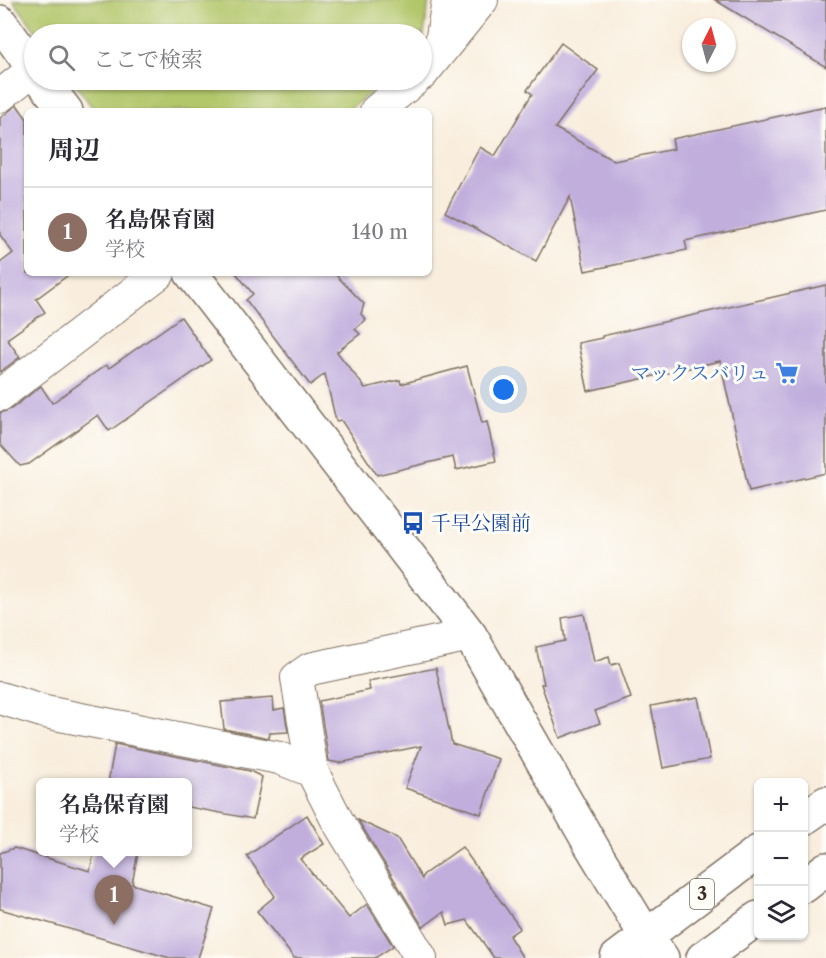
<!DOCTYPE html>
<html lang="ja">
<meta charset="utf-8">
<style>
body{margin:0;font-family:"Libre Caslon Text","Noto Serif JP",serif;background:#f2f2f3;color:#2b2b33}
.controls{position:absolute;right:18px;bottom:18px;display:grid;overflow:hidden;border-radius:9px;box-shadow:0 2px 4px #0004}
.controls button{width:54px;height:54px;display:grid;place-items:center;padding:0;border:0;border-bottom:2px solid #e1e1e2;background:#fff;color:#2b2b33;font:30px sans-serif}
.compass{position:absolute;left:682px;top:18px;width:54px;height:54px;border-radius:50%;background:#fff;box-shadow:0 2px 4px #0004;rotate:6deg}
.you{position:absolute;left:504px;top:390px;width:21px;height:21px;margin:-15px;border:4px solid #fff;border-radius:50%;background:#1a73e8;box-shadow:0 0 0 9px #1a73e833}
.badge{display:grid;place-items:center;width:39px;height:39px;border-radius:50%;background:#2563eb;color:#fff;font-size:20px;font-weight:700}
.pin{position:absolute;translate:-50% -50px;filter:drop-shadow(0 2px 3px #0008)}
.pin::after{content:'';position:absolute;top:32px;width:21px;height:18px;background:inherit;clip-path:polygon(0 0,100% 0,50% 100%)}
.popup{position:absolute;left:36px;top:778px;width:156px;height:78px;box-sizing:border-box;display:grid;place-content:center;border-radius:9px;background:#fff;filter:drop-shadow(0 2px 4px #0005);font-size:20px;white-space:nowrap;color:#7c7c81}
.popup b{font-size:22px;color:#2b2b33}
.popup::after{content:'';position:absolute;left:50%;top:100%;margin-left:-12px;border:12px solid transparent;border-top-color:#fff}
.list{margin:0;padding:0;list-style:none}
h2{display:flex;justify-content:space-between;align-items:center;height:78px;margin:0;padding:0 24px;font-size:26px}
h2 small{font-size:20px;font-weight:400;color:#7c7c81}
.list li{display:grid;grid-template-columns:39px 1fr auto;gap:18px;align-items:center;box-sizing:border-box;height:90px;padding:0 24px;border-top:2px solid #e1e1e2}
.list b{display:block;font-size:22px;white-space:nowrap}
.list p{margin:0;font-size:20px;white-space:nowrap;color:#7c7c81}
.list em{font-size:20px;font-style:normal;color:#7c7c81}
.icon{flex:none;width:33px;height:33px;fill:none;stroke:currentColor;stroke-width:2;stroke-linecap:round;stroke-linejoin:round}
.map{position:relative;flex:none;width:826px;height:958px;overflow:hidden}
.search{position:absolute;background:#fff;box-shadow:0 2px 4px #0004;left:24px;top:24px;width:408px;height:66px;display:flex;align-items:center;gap:15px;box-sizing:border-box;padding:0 21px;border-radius:33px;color:#7c7c81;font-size:22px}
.panel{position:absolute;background:#fff;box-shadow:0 2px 4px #0004;left:24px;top:108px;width:408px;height:168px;border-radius:9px}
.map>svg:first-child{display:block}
.green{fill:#b2c66a;stroke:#767844;stroke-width:1.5}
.building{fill:#c1aedd}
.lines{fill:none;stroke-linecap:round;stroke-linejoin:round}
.minor-casing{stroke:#7e6f61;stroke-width:34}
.tertiary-casing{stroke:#7e6f61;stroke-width:36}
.trunk-casing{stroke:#7e6f61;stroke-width:36}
.minor{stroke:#fff;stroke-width:32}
.tertiary{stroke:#fff;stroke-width:33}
.trunk{stroke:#fff;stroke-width:33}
.labels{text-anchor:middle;stroke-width:6;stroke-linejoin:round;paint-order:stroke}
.shield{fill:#fdfcf7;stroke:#75695f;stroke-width:1.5}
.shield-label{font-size:18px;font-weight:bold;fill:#3b2a1e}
.shop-label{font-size:20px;fill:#366cbe;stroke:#fdfcf7;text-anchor:end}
.transit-label{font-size:20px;fill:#164399;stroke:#fdfcf7;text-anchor:start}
</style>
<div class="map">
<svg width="826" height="958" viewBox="0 0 826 958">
<rect width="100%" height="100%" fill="#fdfcf7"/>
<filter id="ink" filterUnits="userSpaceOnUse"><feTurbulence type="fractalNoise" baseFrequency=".0167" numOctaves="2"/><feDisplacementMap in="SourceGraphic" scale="12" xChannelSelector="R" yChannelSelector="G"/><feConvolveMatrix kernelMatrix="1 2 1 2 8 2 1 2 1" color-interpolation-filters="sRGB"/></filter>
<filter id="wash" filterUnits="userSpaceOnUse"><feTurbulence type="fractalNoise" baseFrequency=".008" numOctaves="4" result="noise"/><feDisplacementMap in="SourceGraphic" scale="24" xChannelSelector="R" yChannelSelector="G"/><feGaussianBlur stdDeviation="1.35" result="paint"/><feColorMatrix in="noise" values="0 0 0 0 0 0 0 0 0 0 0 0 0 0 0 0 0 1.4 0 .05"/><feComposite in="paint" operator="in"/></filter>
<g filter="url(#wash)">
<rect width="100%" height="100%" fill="#f9eede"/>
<g class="green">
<path d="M13 0H429L422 48V34H38Z"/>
<path d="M72 80H387L347 111H95Z"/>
</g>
<g id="blocks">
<g class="building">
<path d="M715 0H826V67Z"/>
<path d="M561 43 598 70 555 128 614 161 674 149 672 139 826 106V210L685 241 687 250 585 271 570 197 536 261 445 212 480 147 495 156 532 94 527 90Z"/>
<path d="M17 105 27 119V273H71L36 299 45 312 7 339 20 357 0 372V263L13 253 0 235V118Z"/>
<path d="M236 273H334L364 304 361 314 366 320 355 329 360 334 337 352 365 388 400 380 401 384 467 366 482 423 487 422 496 461 456 470 453 457 377 475 341 420 336 421 325 374 310 385 246 300 253 294Z"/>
<path d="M826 285V473L749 491 720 361 588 391 578 343 602 338V336Z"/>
<path d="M181 317 211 360 109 431 98 415 29 464 20 466 0 444V413L11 409 41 386 52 403 106 365 109 368Z"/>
<path d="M584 614 594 662 609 657 611 665 619 663 631 698 595 711 600 723 560 738 541 684H544L536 647 565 641 562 618Z"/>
<path d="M436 668 452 744 499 759 481 814 405 788 421 746 339 763 329 761 319 701 370 690 368 681Z"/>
<path d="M698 697 710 759 663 768 651 706Z"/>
<path d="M273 698 274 710 284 708 288 732 270 733 269 738 224 729 221 702Z"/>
<path d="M115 744 250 771 262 777 253 819 188 807V783H108Z"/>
<path d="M307 815 324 844 300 859 349 918 367 904 393 946 375 958H294L257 911 275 896 247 856Z"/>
<path d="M358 820 397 838 422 879 423 875 462 847 520 928 509 936 523 958H494L467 920 448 925 444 912 423 927Z"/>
<path d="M14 848 90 871 94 852H138L132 884 214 909 198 958H170L0 909V853Z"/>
</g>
</g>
</g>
<g filter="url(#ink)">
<use href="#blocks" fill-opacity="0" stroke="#7e6f61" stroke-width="1.5"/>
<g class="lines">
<g class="minor-casing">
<g id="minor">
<path d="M440 49 448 0"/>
<path d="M422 74 482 0"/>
<path d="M0 96 34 69"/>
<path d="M376 111 414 80"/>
<path d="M0 395 159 273"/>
<path d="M0 698 45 712 279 758 312 771 337 820 421 958"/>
<path d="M312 771 297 678 310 669 470 635"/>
</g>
</g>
<g class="tertiary-casing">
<g id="tertiary">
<path d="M0 22 34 69"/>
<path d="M42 80 66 111"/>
<path d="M191 273 470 635 592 847 646 936 662 958"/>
</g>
</g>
<g class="trunk-casing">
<g id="trunk">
<path d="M804 818 826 803"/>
<path d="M804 886 826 869"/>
<path d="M617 958 758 852"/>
<path d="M703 958 758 918"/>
</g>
</g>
<use href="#minor" class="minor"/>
<use href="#tertiary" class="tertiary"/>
<use href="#trunk" class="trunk"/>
</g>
</g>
<defs>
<g id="supermarket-bare" transform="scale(1.8)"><path d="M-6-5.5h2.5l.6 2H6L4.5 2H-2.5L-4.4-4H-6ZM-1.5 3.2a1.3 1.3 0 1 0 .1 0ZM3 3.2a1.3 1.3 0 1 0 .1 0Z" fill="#3f7fe0" stroke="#fdfcf7" stroke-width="2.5" paint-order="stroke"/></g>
<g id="bus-bare" transform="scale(1.8)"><path d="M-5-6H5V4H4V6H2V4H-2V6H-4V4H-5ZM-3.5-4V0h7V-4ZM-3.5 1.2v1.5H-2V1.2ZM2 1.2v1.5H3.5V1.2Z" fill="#1a4fb4" stroke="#fdfcf7" stroke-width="2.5" paint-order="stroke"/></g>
</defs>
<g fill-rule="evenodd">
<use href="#supermarket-bare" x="787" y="373"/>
<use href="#bus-bare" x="413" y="523"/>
</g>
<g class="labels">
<rect class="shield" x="690" y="879" width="24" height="30" rx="4.5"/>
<g class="shield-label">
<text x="702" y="900">3</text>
</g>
<g class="shop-label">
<text x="769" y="380">マックスバリュ</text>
</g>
<g class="transit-label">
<text x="431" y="530">千早公園前</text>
</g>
</g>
</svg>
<div class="controls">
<button>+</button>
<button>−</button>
<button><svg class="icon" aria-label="layers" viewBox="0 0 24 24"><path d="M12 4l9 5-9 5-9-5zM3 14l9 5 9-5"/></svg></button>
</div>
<svg class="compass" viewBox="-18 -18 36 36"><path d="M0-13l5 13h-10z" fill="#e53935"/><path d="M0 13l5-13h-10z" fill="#7c7c81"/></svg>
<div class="you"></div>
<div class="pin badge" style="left:114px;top:925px;background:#8d6e63">1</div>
<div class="popup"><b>名島保育園</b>学校</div>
<div class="search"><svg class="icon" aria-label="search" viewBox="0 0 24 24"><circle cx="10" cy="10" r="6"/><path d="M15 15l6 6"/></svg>ここで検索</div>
<section class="panel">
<h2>周辺<small></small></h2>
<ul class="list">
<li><span class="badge" style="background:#8d6e63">1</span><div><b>名島保育園</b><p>学校</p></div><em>140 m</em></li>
</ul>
</section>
</div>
